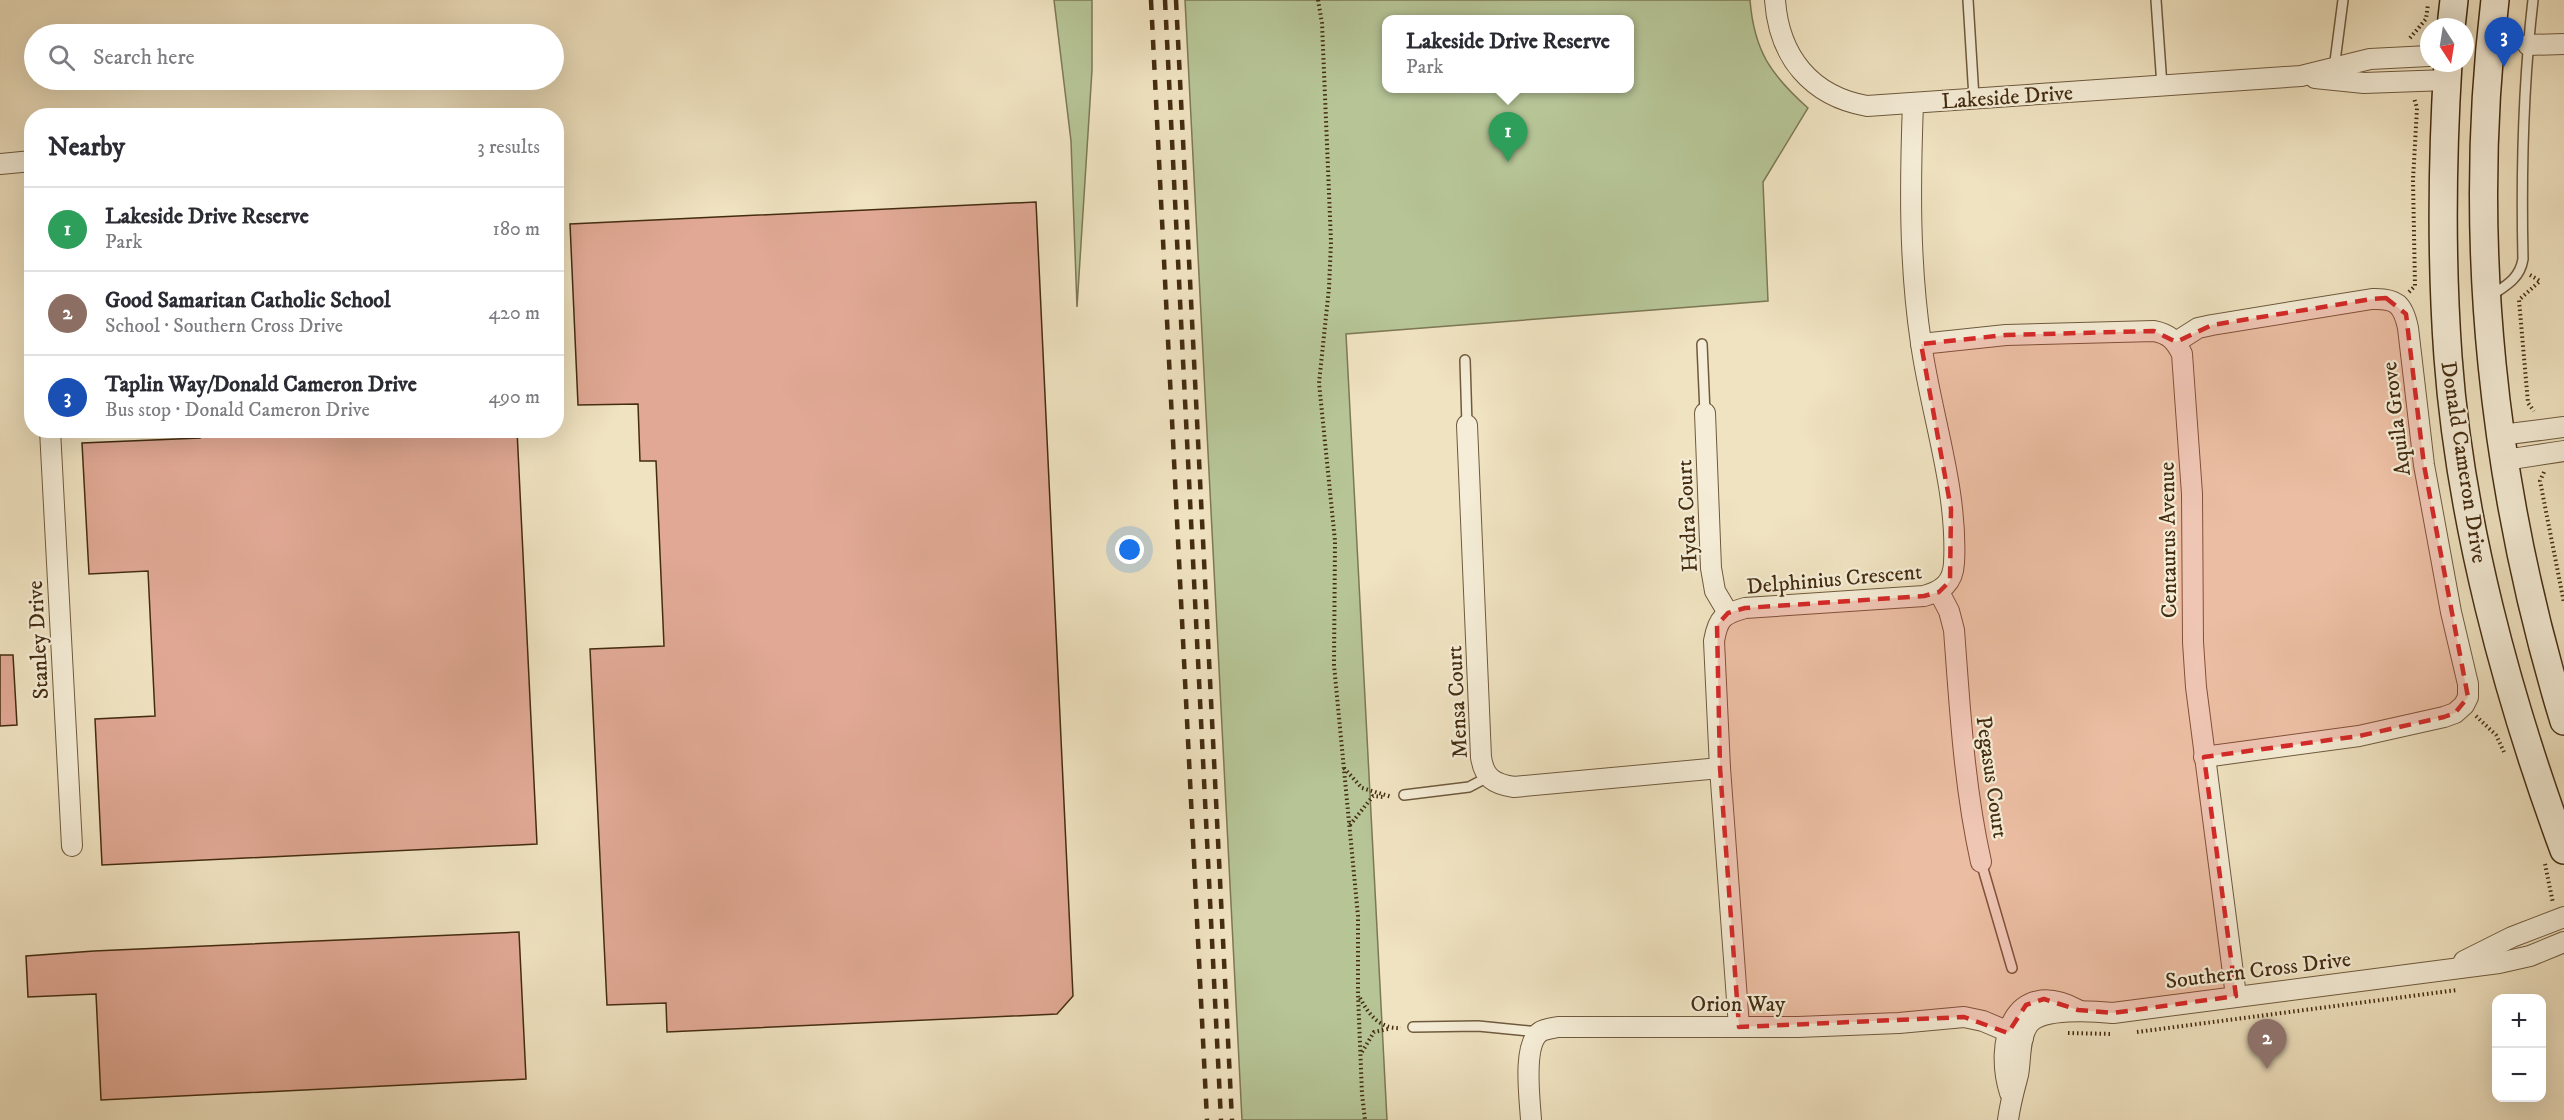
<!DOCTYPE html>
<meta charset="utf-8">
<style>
body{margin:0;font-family:"IM FELL DW Pica",serif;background:#f7f7f7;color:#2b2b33}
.controls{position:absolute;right:18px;bottom:18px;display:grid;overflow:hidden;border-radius:12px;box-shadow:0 6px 24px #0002}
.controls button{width:54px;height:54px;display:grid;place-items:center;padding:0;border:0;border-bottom:2px solid #e1e1e2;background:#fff;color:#2b2b33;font:30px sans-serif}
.compass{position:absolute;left:2420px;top:18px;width:54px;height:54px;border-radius:50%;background:#fff;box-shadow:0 6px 24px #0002;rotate:168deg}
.you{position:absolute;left:1130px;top:550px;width:21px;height:21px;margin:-15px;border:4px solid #fff;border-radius:50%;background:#1a73e8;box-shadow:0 0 0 9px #1a73e833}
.badge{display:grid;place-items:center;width:39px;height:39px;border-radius:50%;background:#7c3aed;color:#fff;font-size:20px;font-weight:700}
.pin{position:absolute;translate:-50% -50px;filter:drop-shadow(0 2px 3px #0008)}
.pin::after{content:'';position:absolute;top:32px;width:21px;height:18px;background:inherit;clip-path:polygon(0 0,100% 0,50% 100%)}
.popup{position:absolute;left:1382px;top:15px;width:252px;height:78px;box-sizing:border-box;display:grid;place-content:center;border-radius:12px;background:#fff;filter:drop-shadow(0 2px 4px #0005);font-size:20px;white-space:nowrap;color:#7c7c81}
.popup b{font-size:22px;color:#2b2b33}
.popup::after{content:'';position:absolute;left:50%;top:100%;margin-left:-12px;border:12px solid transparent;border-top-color:#fff}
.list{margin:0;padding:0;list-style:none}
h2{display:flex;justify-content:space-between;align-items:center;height:78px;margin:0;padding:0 24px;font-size:26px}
h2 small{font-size:20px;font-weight:400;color:#7c7c81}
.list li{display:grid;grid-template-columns:39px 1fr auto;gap:18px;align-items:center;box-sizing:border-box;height:84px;padding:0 24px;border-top:2px solid #e1e1e2}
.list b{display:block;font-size:22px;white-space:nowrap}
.list p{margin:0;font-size:20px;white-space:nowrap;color:#7c7c81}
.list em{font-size:20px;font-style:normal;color:#7c7c81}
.icon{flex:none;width:33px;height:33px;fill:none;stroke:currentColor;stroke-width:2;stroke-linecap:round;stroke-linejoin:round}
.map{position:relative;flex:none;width:2564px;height:1120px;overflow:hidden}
.search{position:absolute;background:#fff;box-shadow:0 6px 24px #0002;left:24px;top:24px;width:540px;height:66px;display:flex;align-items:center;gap:15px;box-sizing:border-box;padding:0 21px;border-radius:33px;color:#7c7c81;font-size:22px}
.panel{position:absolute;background:#fff;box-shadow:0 6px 24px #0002;left:24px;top:108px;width:540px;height:330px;border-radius:24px}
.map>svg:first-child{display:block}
.green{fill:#b6c496;stroke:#7d7854;stroke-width:1.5;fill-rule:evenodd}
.building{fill:#e1a995;stroke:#442c11;stroke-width:1.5}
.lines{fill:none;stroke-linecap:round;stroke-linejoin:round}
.lane-casing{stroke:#6f5a3d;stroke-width:12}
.street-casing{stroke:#6f5a3d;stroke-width:22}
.secondary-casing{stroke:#442c11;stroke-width:30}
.path{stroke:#442c11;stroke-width:4;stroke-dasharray:1.5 3;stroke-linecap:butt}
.lane{stroke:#f5edd7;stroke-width:9}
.street{stroke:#f5edd7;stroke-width:20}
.secondary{stroke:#f5edd7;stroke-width:27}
.rail{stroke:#442c11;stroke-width:4.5;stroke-dasharray:10 10;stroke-linecap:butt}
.marked{fill:#d62828;fill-opacity:0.2;stroke:#d62828;stroke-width:4.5;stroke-dasharray:12 8;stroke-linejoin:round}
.labels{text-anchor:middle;stroke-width:4.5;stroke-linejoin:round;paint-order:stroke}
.street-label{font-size:22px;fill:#442c11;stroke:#f5edd7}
</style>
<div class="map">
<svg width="2564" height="1120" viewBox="0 0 2564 1120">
<rect width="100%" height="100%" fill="#f0e3c1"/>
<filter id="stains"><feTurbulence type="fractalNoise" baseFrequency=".00333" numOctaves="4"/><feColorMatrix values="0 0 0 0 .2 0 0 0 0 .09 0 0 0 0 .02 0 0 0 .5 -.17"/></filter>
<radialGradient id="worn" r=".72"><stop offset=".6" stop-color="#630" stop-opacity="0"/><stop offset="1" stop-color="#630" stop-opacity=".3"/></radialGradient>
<g class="green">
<path d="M1054 0H1092V70L1077 307 1071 141Z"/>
<path d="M1185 0H1750C1754 51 1771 75 1808 108L1763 182 1768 301 1346 334 1387 1120H1242ZM1386 20H1630V88H1386Z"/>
</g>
<g class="building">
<path d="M1036 202 1073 996 1057 1014 667 1032 666 1003 607 1005 590 649 664 646 656 461H640L638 404 578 405 570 224Z"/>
<path d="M200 430H517L537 844 102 865 95 719 155 716 148 571 89 574 82 443 200 438Z"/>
<path d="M0 655H13L17 725 0 726Z"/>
<path d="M519 932 526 1079 101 1100 96 994 28 997 26 956 94 951Z"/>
</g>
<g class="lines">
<g class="lane-casing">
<g id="lane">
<path d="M1968 0 1974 98"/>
<path d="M2156 0 2162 86"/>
<path d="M2334 69 2343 0"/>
<path d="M2492 295C2507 285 2520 278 2523 259 2521 172 2523 86 2533 0"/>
<path d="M1702 344 1705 413"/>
<path d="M1465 360 1467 425"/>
<path d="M1404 795 1469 787 1488 777"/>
<path d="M1981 862 2012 968"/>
<path d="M1413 1027 1478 1026 1539 1032"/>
</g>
</g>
<g class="street-casing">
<g id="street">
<path d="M1775 0C1779 57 1811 96 1867 106L2301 76 2370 59 2429 56"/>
<path d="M2528 45 2564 44"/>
<path d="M2315 78 2364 83 2447 80"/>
<path d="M0 164 32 161"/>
<path d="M2176 342 2198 328 2212 325 2372 299C2396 298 2403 304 2408 328L2424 465 2451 612 2468 684V697L2464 705 2455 713 2444 717 2359 736 2204 757"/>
<path d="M1921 344 2006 335 2154 331C2169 334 2175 340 2182 354L2192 494 2193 642 2196 687 2236 996"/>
<path d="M1705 413 1711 568 1715 591 1728 613"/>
<path d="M1467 425 1481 757C1484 778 1494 784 1514 787L1720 768"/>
<path d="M50 430 72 846"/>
<path d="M2501 435 2564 427"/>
<path d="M2505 460 2564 451"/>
<path d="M1939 592 1949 611 1954 630C1960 709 1964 786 1981 862"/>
<path d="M2464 961 2512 937 2564 917"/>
<path d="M1739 1027 1720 768 1714 641C1718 618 1723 614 1745 608L1924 596C1942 591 1953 583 1954 563 1958 489 1931 415 1921 343 1909 263 1910 183 1913 103"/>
<path d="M2010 1093C1994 1043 2013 975 2078 1010"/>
<path d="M1531 1120C1530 1100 1522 1045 1540 1032 1544 1029 1553 1028 1558 1027H1798L1899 1023 1964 1017 1983 1021 2023 1038"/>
<path d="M2008 1120C2010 1104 2014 1090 2018 1075 2021 1059 2019 1038 2028 1025 2040 1007 2094 1011 2113 1013L2499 963 2530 956 2564 942"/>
</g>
</g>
<g class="secondary-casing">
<g id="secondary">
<path d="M2495 0C2466 242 2493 488 2564 721"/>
<path d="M2451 27 2454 0"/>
<path d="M2448 63C2442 161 2441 259 2448 357 2460 521 2507 696 2564 850"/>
</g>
</g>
<g class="path">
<path d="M1318 0 1322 23 1331 242 1329 288 1319 383 1335 541 1334 665 1358 916V994L1362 1094 1365 1120"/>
<path d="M2410 38 2426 19 2428 4"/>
<path d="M2530 275 2540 281 2519 300 2528 403 2534 411"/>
<path d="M2409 292 2415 286 2413 180 2417 108 2414 98"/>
<path d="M2544 472 2540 481 2564 603"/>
<path d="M2476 716 2496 735 2504 752"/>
<path d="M1344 768 1362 788 1392 797"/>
<path d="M1350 825 1373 796 1383 797"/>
<path d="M2545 864 2553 903"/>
<path d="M1360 998C1369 1015 1380 1029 1401 1028"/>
<path d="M2137 1032 2457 990"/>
<path d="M2068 1033 2112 1034"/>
<path d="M1362 1052 1374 1032 1388 1029"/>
</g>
<use href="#lane" class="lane"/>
<use href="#street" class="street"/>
<use href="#secondary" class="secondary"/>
<g class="rail">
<path d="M1151 0 1207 1120"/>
<path d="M1165 0 1221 1120"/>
<path d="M1176 0 1232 1120"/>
</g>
</g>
<path class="marked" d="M2386 298 2406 314 2424 465 2468 697 2455 713 2444 717 2359 736 2204 757 2236 996 2113 1013 2078 1010 2044 999 2026 1005 2008 1033 1964 1017 1739 1027 1720 768 1717 625 1728 613 1745 608 1924 596 1939 592 1950 581 1951 509 1921 344 2006 335 2154 331 2176 342 2212 325 2372 299Z"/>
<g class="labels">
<g class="street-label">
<text transform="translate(2007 96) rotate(-4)" y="8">Lakeside Drive</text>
<text transform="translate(2395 419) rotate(-97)" y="8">Aquila Grove</text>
<text transform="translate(2465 462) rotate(81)" y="8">Donald Cameron Drive</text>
<text transform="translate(1686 516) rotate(-93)" y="8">Hydra Court</text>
<text transform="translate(2167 540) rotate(-91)" y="8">Centaurus Avenue</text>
<text transform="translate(1834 578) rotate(-5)" y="8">Delphinius Crescent</text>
<text transform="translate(37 640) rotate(-93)" y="8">Stanley Drive</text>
<text transform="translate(1456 702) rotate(-93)" y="8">Mensa Court</text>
<text transform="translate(1993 777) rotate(82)" y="8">Pegasus Court</text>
<text transform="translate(2258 969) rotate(-7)" y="8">Southern Cross Drive</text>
<text x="1738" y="1011">Orion Way</text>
</g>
</g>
<rect width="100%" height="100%" filter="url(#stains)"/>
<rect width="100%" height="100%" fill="url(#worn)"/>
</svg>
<div class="controls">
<button>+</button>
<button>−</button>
</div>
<svg class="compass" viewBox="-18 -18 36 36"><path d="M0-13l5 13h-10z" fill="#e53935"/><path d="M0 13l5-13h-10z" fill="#7c7c81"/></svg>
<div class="you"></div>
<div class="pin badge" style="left:1508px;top:162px;background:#2e9e5b">1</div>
<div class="popup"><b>Lakeside Drive Reserve</b>Park</div>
<div class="pin badge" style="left:2267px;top:1069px;background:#8d6e63">2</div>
<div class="pin badge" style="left:2504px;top:67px;background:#1a4fb4">3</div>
<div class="search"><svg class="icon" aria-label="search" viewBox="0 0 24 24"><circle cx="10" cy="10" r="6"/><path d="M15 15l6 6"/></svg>Search here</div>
<section class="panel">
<h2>Nearby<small>3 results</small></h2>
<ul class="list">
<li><span class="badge" style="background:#2e9e5b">1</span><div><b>Lakeside Drive Reserve</b><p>Park</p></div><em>180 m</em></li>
<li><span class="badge" style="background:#8d6e63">2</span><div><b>Good Samaritan Catholic School</b><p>School · Southern Cross Drive</p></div><em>420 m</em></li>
<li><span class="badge" style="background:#1a4fb4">3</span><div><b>Taplin Way/Donald Cameron Drive</b><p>Bus stop · Donald Cameron Drive</p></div><em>490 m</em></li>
</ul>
</section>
</div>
